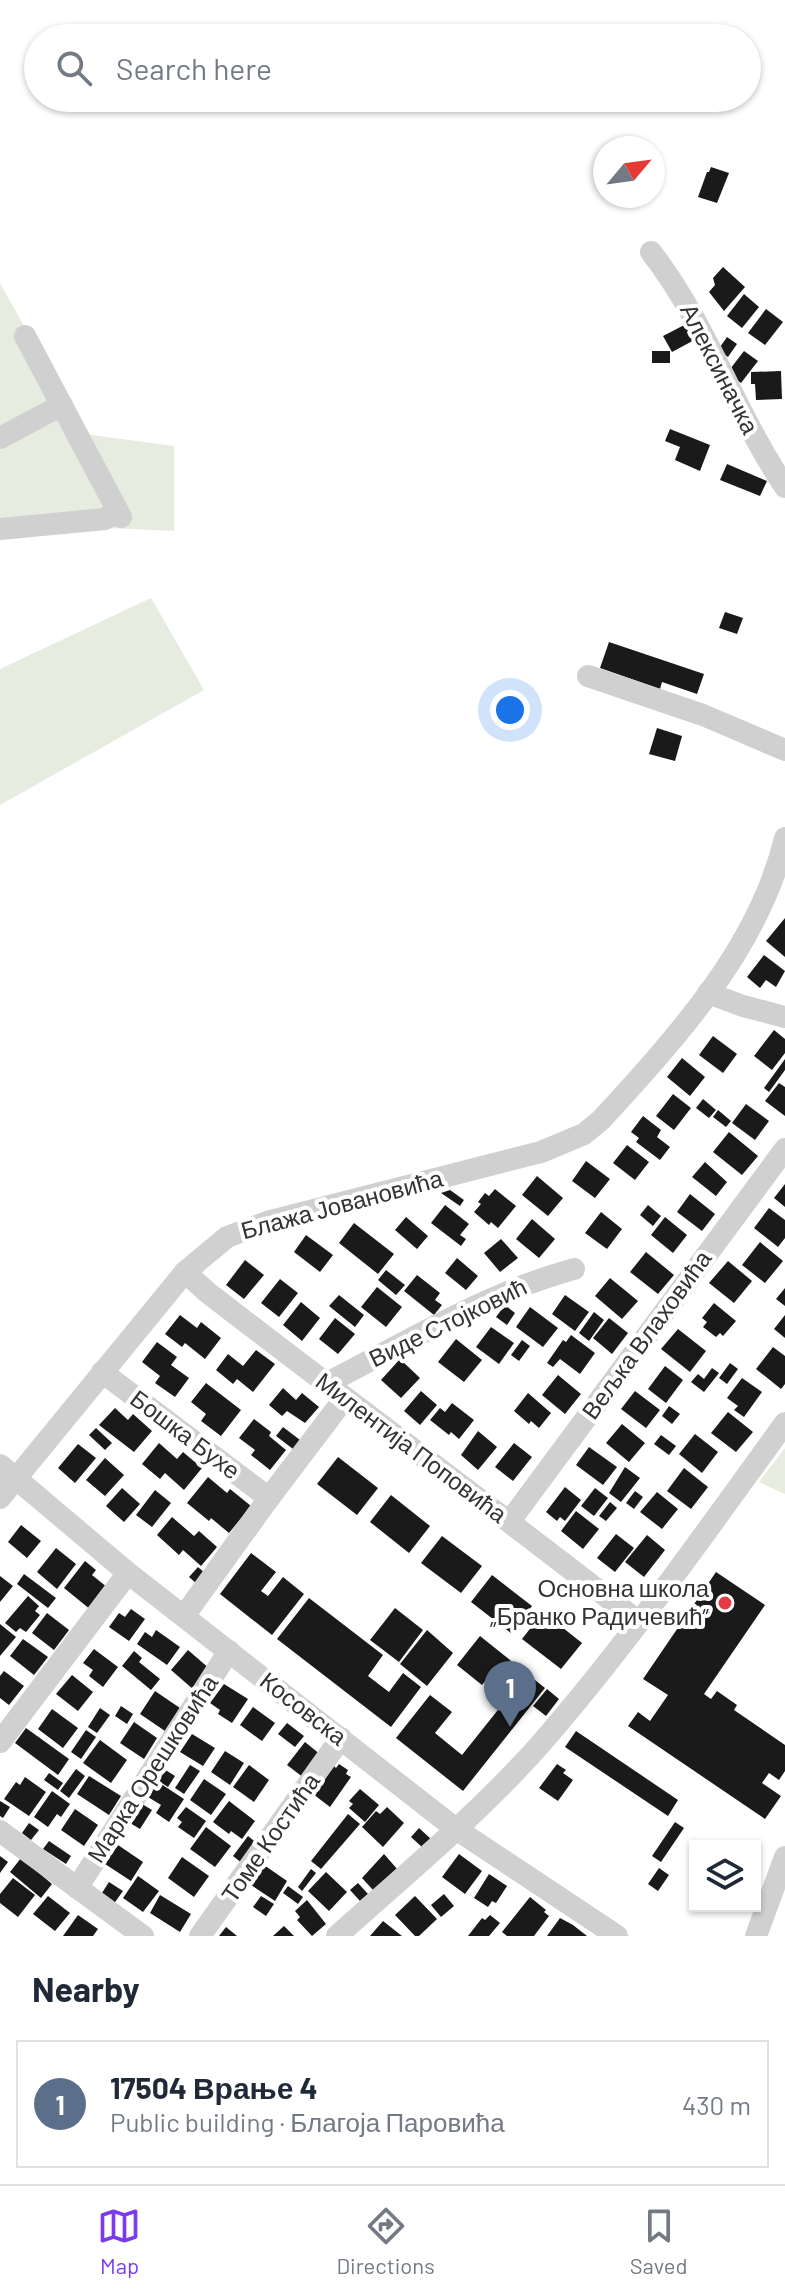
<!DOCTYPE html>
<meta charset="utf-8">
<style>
body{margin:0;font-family:Barlow,sans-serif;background:#f2f2f3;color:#1f2937}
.controls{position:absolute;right:24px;bottom:24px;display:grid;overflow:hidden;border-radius:0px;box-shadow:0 2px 6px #0004}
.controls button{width:72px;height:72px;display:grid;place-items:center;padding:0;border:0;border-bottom:2px solid #e0e1e3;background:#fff;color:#1f2937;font:40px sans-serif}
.compass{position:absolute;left:593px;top:136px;width:72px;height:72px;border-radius:50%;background:#fff;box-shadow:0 2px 6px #0004;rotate:61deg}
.you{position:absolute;left:510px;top:710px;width:28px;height:28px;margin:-20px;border:6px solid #fff;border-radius:50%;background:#1a73e8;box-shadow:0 0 0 12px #1a73e833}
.badge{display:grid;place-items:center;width:52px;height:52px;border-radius:50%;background:#7c3aed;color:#fff;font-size:26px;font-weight:700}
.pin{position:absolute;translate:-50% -66px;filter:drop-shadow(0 2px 4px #0008)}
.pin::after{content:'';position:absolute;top:42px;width:28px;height:24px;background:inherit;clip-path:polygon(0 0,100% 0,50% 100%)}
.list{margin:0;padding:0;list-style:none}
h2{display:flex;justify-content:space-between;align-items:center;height:104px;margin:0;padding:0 32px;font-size:34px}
h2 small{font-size:26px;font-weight:400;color:#747a83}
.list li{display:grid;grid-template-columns:52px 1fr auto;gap:24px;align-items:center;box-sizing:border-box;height:128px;margin:0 16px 16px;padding:0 16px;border:2px solid #e0e1e3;border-radius:0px}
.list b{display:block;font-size:30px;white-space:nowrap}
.list p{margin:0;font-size:26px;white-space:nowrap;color:#747a83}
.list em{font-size:26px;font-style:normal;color:#747a83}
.icon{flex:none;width:44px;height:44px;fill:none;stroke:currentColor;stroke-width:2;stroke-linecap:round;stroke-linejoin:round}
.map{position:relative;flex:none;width:785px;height:1936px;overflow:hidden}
.search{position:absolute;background:#fff;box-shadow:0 2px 6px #0004;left:24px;right:24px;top:24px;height:88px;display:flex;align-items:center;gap:20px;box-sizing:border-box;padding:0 28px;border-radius:44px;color:#747a83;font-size:30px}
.sheet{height:248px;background:#fff}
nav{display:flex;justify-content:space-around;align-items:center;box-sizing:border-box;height:112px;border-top:2px solid #e0e1e3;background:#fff;font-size:22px;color:#747a83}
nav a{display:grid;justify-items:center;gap:4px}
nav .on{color:#7c3aed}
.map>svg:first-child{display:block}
.green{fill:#e6ecdf}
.building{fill:#1a1a1a}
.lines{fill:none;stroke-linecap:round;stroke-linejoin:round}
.minor{stroke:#d0d0d0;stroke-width:22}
.poi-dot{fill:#e63946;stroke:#fff;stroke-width:3}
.labels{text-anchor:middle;stroke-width:8;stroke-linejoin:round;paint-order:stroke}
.street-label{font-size:24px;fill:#333;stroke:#fff}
.poi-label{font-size:24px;fill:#333;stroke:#fff;text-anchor:end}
</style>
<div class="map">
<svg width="785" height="1936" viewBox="0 0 785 1936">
<rect width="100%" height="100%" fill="#fff"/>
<g class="green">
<path d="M0 283 84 434 174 446V531L0 523Z"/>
<path d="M151 598 204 690 0 805V669Z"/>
<path d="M785 1448V1494L759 1482Z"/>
</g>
<g class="building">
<path d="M711 167 729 173 717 203 698 197 707 172H709Z"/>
<path d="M723 267 745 287 724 311 709 292 715 285 713 278Z"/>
<path d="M744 294 759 307 742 328 727 316Z"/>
<path d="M766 309 783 322 765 345 748 333Z"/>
<path d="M692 321 700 337 672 352 663 336Z"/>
<path d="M727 337 737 344 728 357 718 350Z"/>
<rect x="652" y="351" width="18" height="12"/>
<path d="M744 351 758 361 741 383 727 373Z"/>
<path d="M781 371 782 399 756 400 755 384H751V372Z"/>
<path d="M670 429 710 445 700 471 675 460 680 447 665 441Z"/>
<path d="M727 464 767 481 760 496 720 480Z"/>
<path d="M725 612 743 618 737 634 719 628Z"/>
<path d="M609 642 704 674 697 694 662 682 660 689 600 668Z"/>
<path d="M657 728 682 736 675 761 649 754Z"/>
<path d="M785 918V957L766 941Z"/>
<path d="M764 955 785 971 776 987 766 980 760 988 747 977Z"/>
<path d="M774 1030 785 1039V1053L772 1070 754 1056Z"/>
<path d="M713 1036 737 1054 723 1073 699 1055Z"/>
<path d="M682 1058 705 1077 690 1096 667 1077Z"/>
<path d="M785 1059V1070L769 1092 764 1088Z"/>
<path d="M779 1083 785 1087V1116L765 1101Z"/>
<path d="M673 1094 691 1108 674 1130 656 1116Z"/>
<path d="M703 1099 716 1110 709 1118 696 1108Z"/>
<path d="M746 1104 769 1121 755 1140 732 1123Z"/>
<path d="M718 1110 731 1121 726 1127 713 1117Z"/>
<path d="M643 1116 661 1130 657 1137 670 1147 660 1160 636 1142 639 1138 631 1132Z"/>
<path d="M729 1132 758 1156 742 1175 713 1152Z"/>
<path d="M627 1145 649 1162 635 1180 613 1163Z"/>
<path d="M586 1161 610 1179 595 1198 572 1181Z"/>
<path d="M705 1162 727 1182 716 1196 692 1177Z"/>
<path d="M537 1176 563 1198 548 1216 522 1195Z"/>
<path d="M785 1184V1207L774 1198Z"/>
<path d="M495 1189 516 1206 498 1228 491 1222 489 1225 474 1212 481 1204 478 1202 485 1193 489 1196Z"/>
<path d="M450 1190 464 1200 460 1206 441 1193Z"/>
<path d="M690 1194 715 1214 702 1231 677 1212Z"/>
<path d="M445 1205 469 1224 460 1235 466 1239 461 1246 431 1223Z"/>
<path d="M648 1205 661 1216 653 1226 640 1215Z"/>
<path d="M769 1208 785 1220V1238L778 1247 754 1228Z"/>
<path d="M601 1212 622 1229 607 1249 585 1233Z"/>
<path d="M406 1217 428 1236 417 1249 395 1230Z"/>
<path d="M665 1217 687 1235 673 1253 651 1235Z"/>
<path d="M532 1219 555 1239 539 1258 516 1239Z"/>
<path d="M354 1223 394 1254 378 1274 339 1243Z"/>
<path d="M306 1235 333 1255 320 1272 294 1252Z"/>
<path d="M501 1239 518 1258 500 1272 484 1253Z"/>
<path d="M760 1242 783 1261 765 1283 742 1265Z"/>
<path d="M646 1252 674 1275 658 1294 630 1272Z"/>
<path d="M457 1258 478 1276 466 1290 445 1273Z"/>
<path d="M245 1260 264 1275 244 1299 226 1285Z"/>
<path d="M728 1261 752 1281 734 1303 709 1283Z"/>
<path d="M386 1270 405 1285 396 1295 378 1280Z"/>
<path d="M417 1275 440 1293 435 1300 442 1305 434 1315 404 1291Z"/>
<path d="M610 1278 638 1301 622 1319 595 1296Z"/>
<path d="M280 1279 298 1293 279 1317 261 1303Z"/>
<path d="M377 1287 402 1307 386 1327 361 1307Z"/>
<path d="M785 1288V1306L776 1299Z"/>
<path d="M339 1295 364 1315 355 1327 329 1306Z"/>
<path d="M565 1295 589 1312 575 1331 552 1314Z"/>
<path d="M301 1302 320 1318 302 1341 283 1325Z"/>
<path d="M714 1303 736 1321 723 1336 720 1333 716 1337 703 1327 707 1322 702 1318Z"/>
<path d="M505 1305 515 1313 507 1325 496 1317Z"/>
<path d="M530 1307 558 1328 543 1347 516 1327Z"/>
<path d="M594 1312 604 1320 589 1341 579 1333Z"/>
<path d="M180 1315 197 1328 201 1322 221 1338 205 1359 185 1343 182 1347 165 1334Z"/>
<path d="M785 1315V1338L774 1329Z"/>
<path d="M335 1318 355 1334 338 1354 319 1339Z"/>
<path d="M609 1318 628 1333 612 1354 593 1338Z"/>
<path d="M491 1327 514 1343 499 1364 476 1347Z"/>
<path d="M678 1329 706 1351 690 1372 661 1349Z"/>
<path d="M571 1335 595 1353 580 1374 560 1359 553 1367 547 1363 563 1340 566 1342Z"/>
<path d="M456 1339 482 1360 464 1382 438 1362Z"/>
<path d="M522 1340 530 1346 519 1361 511 1355Z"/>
<path d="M157 1342 177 1357 171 1365 189 1378 175 1397 155 1383 160 1376 142 1362Z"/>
<path d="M773 1347 785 1356V1384L781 1389 756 1369Z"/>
<path d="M256 1350 275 1364 253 1392 237 1379 233 1384 216 1370 228 1354 243 1366Z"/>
<path d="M400 1359 420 1378 401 1398 381 1380Z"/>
<path d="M730 1363 738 1369 727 1384 719 1378Z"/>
<path d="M665 1366 683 1380 666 1403 648 1389Z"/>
<path d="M712 1368 719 1373 704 1392 691 1382 698 1374 704 1379Z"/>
<path d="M558 1375 581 1394 565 1414 542 1395Z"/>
<path d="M742 1378 762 1392 744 1417 734 1410 738 1406 727 1398Z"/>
<path d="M206 1383 241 1410 221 1436 201 1421 206 1414 191 1402Z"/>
<path d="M283 1388 296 1400 302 1393 319 1407 305 1423 287 1411 282 1416 269 1405Z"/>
<path d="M421 1391 437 1405 420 1425 404 1411Z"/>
<path d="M635 1391 660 1410 646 1428 621 1409Z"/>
<path d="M528 1393 551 1413 539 1428 531 1421 529 1424 514 1411Z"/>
<path d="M452 1403 474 1420 459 1439 451 1432 449 1435 430 1420 440 1408 445 1412Z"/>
<path d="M669 1406 680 1414 672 1424 662 1416Z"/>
<path d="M115 1408 128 1420 133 1414 152 1431 134 1452 99 1425Z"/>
<path d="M728 1412 753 1432 736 1452 711 1433Z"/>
<path d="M254 1419 271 1432 269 1436 286 1450 270 1470 251 1455 255 1450 239 1438Z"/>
<path d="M622 1424 645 1443 629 1462 606 1443Z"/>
<path d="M283 1427 304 1443 297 1452 276 1436Z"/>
<path d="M96 1428 112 1443 105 1450 89 1435Z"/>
<path d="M478 1431 497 1447 478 1470 461 1455Z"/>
<path d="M695 1434 718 1452 702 1473 679 1454Z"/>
<path d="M661 1435 676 1446 669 1455 654 1444Z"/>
<path d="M159 1443 177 1459 183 1452 202 1468 184 1490 165 1473 160 1479 142 1464Z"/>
<path d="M514 1443 532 1457 513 1481 495 1467Z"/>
<path d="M78 1444 96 1458 75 1483 58 1468Z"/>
<path d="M589 1447 617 1467 603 1485 576 1465Z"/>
<path d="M338 1457 378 1488 357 1515 317 1484Z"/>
<path d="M105 1458 124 1475 105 1496 86 1480Z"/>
<path d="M625 1467 640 1478 621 1502 609 1493Z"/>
<path d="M684 1468 708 1487 691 1509 667 1491Z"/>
<path d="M208 1477 227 1493 230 1489 251 1506 229 1533 211 1518 209 1521 187 1503Z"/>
<path d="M565 1487 581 1500 565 1521 560 1517 557 1521 546 1512Z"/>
<path d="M122 1488 140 1504 124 1522 106 1506Z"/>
<path d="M595 1488 608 1498 594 1516 581 1506Z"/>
<path d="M155 1490 171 1503 152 1527 136 1515Z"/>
<path d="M635 1491 643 1497 634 1509 626 1503Z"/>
<path d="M657 1492 678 1509 662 1529 640 1512Z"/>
<path d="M391 1495 430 1526 409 1553 370 1522Z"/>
<path d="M610 1502 617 1508 606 1521 599 1516Z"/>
<path d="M576 1511 599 1529 583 1549 561 1531Z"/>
<path d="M172 1517 194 1536 199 1531 217 1547 201 1566 183 1550 179 1555 157 1535Z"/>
<path d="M21 1525 41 1541 27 1558 8 1542Z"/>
<path d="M616 1534 634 1548 615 1572 597 1558Z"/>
<path d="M647 1535 665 1550 644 1577 625 1562Z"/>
<path d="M442 1536 482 1566 461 1593 421 1563Z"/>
<path d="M56 1548 76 1564 57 1589 37 1572Z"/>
<path d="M251 1553 276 1572 261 1591 268 1596 283 1577 304 1594 272 1635 220 1594Z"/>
<path d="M85 1561 96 1570 92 1575 108 1588 91 1610 64 1588Z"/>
<path d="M198 1567 206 1574 197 1584 189 1577Z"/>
<path d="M716 1572 765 1605 704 1694 711 1699 717 1691 737 1705 734 1710 785 1745V1771L779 1780 769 1773 762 1783 781 1796 765 1819 628 1726 638 1712 650 1721 668 1695 643 1679Z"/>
<path d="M24 1574 56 1598 48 1608 17 1584Z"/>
<path d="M492 1575 532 1606 511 1633 471 1602Z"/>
<path d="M0 1576 13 1586 0 1602Z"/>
<path d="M28 1596 39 1606 35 1611 40 1615 26 1632 20 1628 16 1632 5 1623Z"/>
<path d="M309 1598 383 1655 368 1676 389 1692 403 1673 421 1687 391 1727 277 1639Z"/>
<path d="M395 1608 423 1630 399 1662 370 1640Z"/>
<path d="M131 1609 145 1619 129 1641 109 1627 119 1613 125 1617Z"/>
<path d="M543 1612 582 1643 561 1669 522 1639Z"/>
<path d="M47 1613 69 1630 54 1650 32 1633Z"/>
<path d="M0 1624 16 1637 0 1656Z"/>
<path d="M156 1630 180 1647 167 1665 137 1644 145 1632 152 1637Z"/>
<path d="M427 1630 453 1653 427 1686 400 1664Z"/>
<path d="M480 1636 545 1688 463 1791 396 1738 430 1695 452 1712 435 1733 462 1755 513 1691 491 1674 482 1685 457 1665Z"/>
<path d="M23 1639 48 1657 34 1675 10 1656Z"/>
<path d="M94 1649 118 1667 103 1687 89 1676 93 1670 83 1663Z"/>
<path d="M188 1650 211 1670 194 1690 171 1670Z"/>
<path d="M134 1651 142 1658 139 1662 160 1679 151 1690 122 1666Z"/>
<path d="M4 1671 24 1686 9 1705 0 1698V1676Z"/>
<path d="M72 1675 93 1692 78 1711 56 1694Z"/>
<path d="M224 1684 248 1699 232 1723 218 1714 220 1710 210 1703Z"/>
<path d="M547 1689 559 1699 546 1716 533 1706Z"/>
<path d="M155 1691 180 1708 165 1731 140 1714Z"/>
<path d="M121 1706 133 1714 127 1724 115 1716Z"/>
<path d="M253 1707 275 1723 262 1741 240 1725Z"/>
<path d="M100 1708 110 1715 97 1733 88 1727Z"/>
<path d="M52 1709 78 1728 63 1748 38 1729Z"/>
<path d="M134 1722 157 1738 144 1759 120 1743Z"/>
<path d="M287 1723 304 1736 295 1747 278 1734Z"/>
<path d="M26 1728 69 1759 58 1775 15 1743Z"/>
<path d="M86 1730 96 1737 81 1759 71 1752Z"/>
<path d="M576 1731 678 1800 668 1816 565 1747Z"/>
<path d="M192 1734 215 1748 203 1766 180 1752Z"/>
<path d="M100 1740 127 1760 111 1783 83 1763Z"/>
<path d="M305 1742 321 1755 304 1778 287 1765Z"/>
<path d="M225 1751 244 1763 230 1785 211 1772Z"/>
<path d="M339 1764 348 1770 346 1774 351 1777 330 1807 313 1794 333 1765 336 1768Z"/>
<path d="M557 1764 566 1770 563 1773 573 1780 558 1801 539 1788Z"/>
<path d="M190 1765 200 1771 184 1794 175 1788Z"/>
<path d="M249 1765 269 1780 254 1802 233 1787Z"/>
<path d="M76 1769 85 1776 69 1798 60 1791Z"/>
<path d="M164 1769 175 1776 168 1787 157 1780Z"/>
<path d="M49 1773 63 1783 58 1790 44 1780Z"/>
<path d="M89 1776 121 1796 109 1815 77 1794Z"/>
<path d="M25 1777 46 1792 29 1816 4 1799 16 1782 20 1785Z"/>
<path d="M204 1779 226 1794 211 1815 190 1800Z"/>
<path d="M158 1782 184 1799 169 1822 156 1813 161 1805 148 1797Z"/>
<path d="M360 1789 379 1805 365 1822 349 1808 353 1804 349 1801Z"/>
<path d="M52 1791 70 1804 61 1817 57 1814 48 1827 34 1817Z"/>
<path d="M0 1801 10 1807 3 1818 0 1816Z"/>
<path d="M229 1801 255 1821 242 1839 231 1831 229 1834 213 1822Z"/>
<path d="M142 1804 152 1810 140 1829 130 1823Z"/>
<path d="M186 1807 206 1821 194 1838 178 1827 182 1822 177 1818Z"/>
<path d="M387 1807 404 1823 383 1847 362 1827 376 1811 380 1814Z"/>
<path d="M75 1809 98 1825 84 1846 61 1830Z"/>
<path d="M348 1814 360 1824 321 1869 311 1861Z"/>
<path d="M675 1822 684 1828 661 1862 652 1856Z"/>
<path d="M29 1823 39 1830 31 1840 22 1833Z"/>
<path d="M206 1827 231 1846 215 1867 190 1849Z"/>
<path d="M419 1828 432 1840 424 1849 411 1837Z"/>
<path d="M248 1836 258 1844 243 1864 233 1856Z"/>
<path d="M49 1841 71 1856 66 1864 43 1849Z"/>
<path d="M118 1845 143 1862 131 1881 105 1864Z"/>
<path d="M384 1854 398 1870 374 1891 362 1878Z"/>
<path d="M459 1854 482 1871 465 1894 442 1877Z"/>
<path d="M0 1856 8 1862 0 1873Z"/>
<path d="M182 1857 209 1876 194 1897 168 1878Z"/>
<path d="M21 1858 52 1884 41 1898 10 1872Z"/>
<path d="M264 1865 287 1881 275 1901 251 1885Z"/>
<path d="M659 1868 669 1875 658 1891 648 1884Z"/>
<path d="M311 1869 316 1873 302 1891 298 1887Z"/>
<path d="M326 1872 347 1892 329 1911 308 1891Z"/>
<path d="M489 1874 507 1886 496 1903 492 1901 488 1907 474 1898Z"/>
<path d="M138 1876 159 1891 143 1912 123 1898Z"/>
<path d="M13 1878 35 1895 18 1917 0 1903V1894Z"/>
<path d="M109 1882 123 1891 113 1905 100 1896Z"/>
<path d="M358 1883 368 1894 360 1901 350 1890Z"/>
<path d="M288 1886 303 1897 298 1904 283 1893Z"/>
<path d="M444 1894 454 1906 441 1917 431 1905Z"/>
<path d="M160 1895 191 1914 180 1932 150 1913Z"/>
<path d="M48 1896 70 1913 55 1931 33 1914Z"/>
<path d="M261 1896 274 1904 266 1916 253 1907Z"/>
<path d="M415 1896 437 1919 419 1936H415L395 1915Z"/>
<path d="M530 1897 546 1910 544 1912 549 1916 534 1936H507L502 1932Z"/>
<path d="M307 1900 326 1924 312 1936 297 1920 300 1917 295 1911Z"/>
<path d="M78 1915 98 1929 93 1936H63Z"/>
<path d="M490 1915 500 1923 489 1936H468L482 1918 485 1920Z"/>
<path d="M560 1918 573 1925 587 1936H547Z"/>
<path d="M383 1921 402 1936H370Z"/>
<path d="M284 1926 294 1936H273Z"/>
<path d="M226 1927 237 1936H219Z"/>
</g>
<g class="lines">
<g class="minor">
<path d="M651 252C707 324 734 411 785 487"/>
<path d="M25 336 121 517"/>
<path d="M0 438 62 405"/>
<path d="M0 529 105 519 112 514 115 506"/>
<path d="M588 676 703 715 785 750"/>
<path d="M708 993 743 1006 785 1017"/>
<path d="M185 1272 207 1292C350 1403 496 1510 639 1622"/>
<path d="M102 1372 269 1498"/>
<path d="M325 1384C406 1343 486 1293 574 1269"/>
<path d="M0 1465 128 1573 456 1829 617 1936"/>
<path d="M0 1498 185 1272 227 1237 267 1222 541 1152 584 1134 601 1120C676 1038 759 948 785 838"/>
<path d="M510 1521 785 1149"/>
<path d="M184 1616 269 1498 344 1399"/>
<path d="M0 1742 128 1573"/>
<path d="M0 1831 143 1936"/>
<path d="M77 1888 229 1651"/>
<path d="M200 1936 341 1738"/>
<path d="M337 1936C405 1875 476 1816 537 1748 627 1645 705 1533 785 1423"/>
<path d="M756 1936 785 1857"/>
</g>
</g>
<circle class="poi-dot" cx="725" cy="1603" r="8"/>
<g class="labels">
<g class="street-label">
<text transform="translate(719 369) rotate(63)" y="8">Алексиначка</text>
<text transform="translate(342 1205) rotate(-15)" y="8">Блажа Јовановића</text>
<text transform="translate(448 1323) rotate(-26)" y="8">Виде Стојковић</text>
<text transform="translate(647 1335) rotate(-54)" y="8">Вељка Влаховића</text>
<text transform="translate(185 1435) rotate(37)" y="8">Бошка Бухе</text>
<text transform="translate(411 1448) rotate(37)" y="8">Милентија Поповића</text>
<text transform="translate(303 1709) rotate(38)" y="8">Косовска</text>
<text transform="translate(153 1769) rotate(-57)" y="8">Марка Орешковића</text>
<text transform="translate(271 1838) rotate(-55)" y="8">Томе Костића</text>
</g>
<g class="poi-label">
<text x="709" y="1597">Основна школа<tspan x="709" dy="28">„Бранко Радичевић”</tspan></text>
</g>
</g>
</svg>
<div class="controls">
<button><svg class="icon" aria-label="layers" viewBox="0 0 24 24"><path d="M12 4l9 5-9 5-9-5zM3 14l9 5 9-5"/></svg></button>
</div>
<svg class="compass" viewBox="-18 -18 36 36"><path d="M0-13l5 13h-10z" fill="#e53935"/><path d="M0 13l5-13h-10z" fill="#747a83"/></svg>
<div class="you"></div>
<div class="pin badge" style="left:510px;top:1727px;background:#5c6f8a">1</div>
<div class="search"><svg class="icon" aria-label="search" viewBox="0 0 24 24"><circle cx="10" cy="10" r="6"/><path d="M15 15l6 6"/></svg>Search here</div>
</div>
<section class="sheet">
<h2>Nearby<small></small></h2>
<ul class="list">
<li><span class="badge" style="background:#5c6f8a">1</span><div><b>17504 Врање 4</b><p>Public building · Благоја Паровића</p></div><em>430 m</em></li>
</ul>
</section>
<nav>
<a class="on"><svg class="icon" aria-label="map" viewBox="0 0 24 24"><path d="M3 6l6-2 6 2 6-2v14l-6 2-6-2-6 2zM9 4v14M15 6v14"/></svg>Map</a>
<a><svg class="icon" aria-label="directions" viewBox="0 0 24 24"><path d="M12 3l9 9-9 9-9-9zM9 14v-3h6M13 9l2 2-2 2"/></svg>Directions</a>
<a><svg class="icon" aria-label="saved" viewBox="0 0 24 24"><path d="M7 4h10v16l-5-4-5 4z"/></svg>Saved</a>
</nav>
